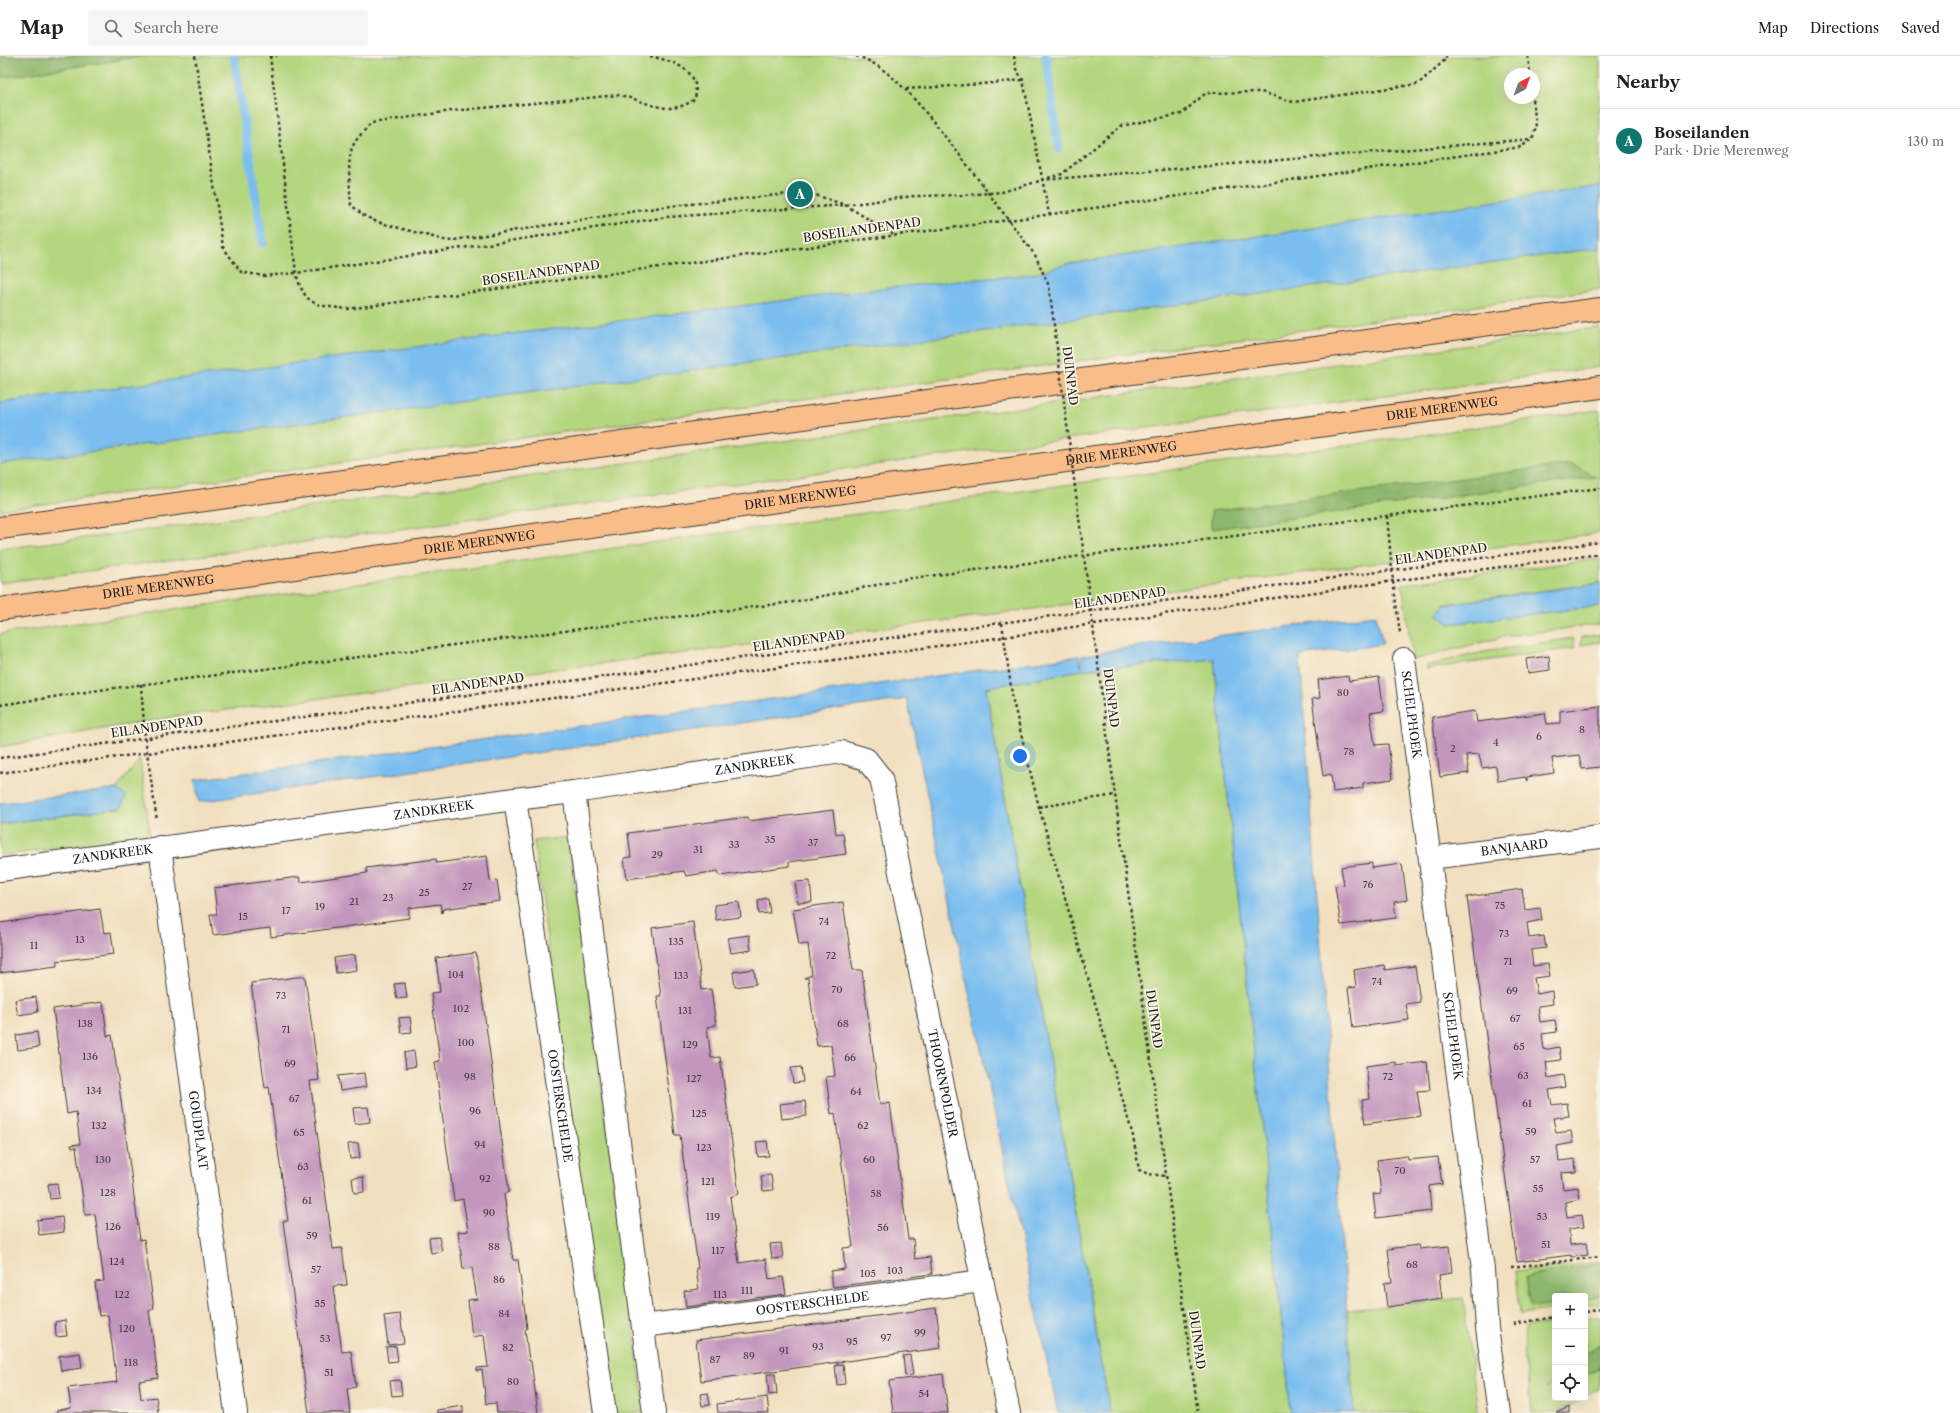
<!DOCTYPE html>
<meta charset="utf-8">
<style>
body{margin:0;font-family:"Libre Caslon Text",serif;background:#f6f6f6;color:#222}
.controls{position:absolute;right:12px;bottom:12px;display:grid;overflow:hidden;border-radius:4px;box-shadow:0 4px 16px #0002}
.controls button{width:36px;height:36px;display:grid;place-items:center;padding:0;border:0;border-bottom:1px solid #e0e0e0;background:#fff;color:#222;font:20px sans-serif}
.compass{position:absolute;left:1504px;top:12px;width:36px;height:36px;border-radius:50%;background:#fff;box-shadow:0 4px 16px #0002;rotate:41deg}
.you{position:absolute;left:1020px;top:700px;width:14px;height:14px;margin:-10px;border:3px solid #fff;border-radius:50%;background:#1a73e8;box-shadow:0 0 0 6px #1a73e833}
.badge{display:grid;place-items:center;width:26px;height:26px;border-radius:50%;background:#0f766e;color:#fff;font-size:13px;font-weight:700}
.pin{position:absolute;translate:-50% -50%;border:2px solid #fff;box-shadow:0 1px 4px #0006}
.list{margin:0;padding:0;list-style:none}
h2{display:flex;justify-content:space-between;align-items:center;height:52px;margin:0;padding:0 16px;font-size:17px}
h2 small{font-size:13px;font-weight:400;color:#767676}
.list li{display:grid;grid-template-columns:26px 1fr auto;gap:12px;align-items:center;box-sizing:border-box;height:64px;padding:0 16px;border-top:1px solid #e0e0e0}
.list b{display:block;font-size:15px;white-space:nowrap}
.list p{margin:0;font-size:13px;white-space:nowrap;color:#767676}
.list em{font-size:13px;font-style:normal;color:#767676}
.icon{flex:none;width:22px;height:22px;fill:none;stroke:currentColor;stroke-width:2;stroke-linecap:round;stroke-linejoin:round}
.map{position:relative;flex:none;width:1600px;height:1357px;overflow:hidden}
header{display:flex;align-items:center;gap:24px;box-sizing:border-box;height:56px;padding:0 20px;background:#fff;border-bottom:1px solid #e0e0e0}
header strong{font-size:19px}
nav{display:flex;gap:22px;margin-inline-start:auto;font-size:14px}
.search{width:280px;height:36px;background:#f6f6f6;display:flex;align-items:center;gap:10px;box-sizing:border-box;padding:0 14px;border-radius:4px;color:#767676;font-size:15px}
main{display:flex}
aside{flex:1;background:#fff}
.map>svg:first-child{display:block}
.green{fill:#b3d67e;stroke:#68794d;fill-rule:evenodd}
.forest{fill:#8eb76d;stroke:#556a44}
.water{fill:#7abef0;stroke:#4b6d86}
.lines{fill:none;stroke-linecap:round;stroke-linejoin:round}
.stream{stroke:#7abef0;stroke-width:9}
.building{fill:#c396bd}
.pedestrian-casing{stroke:#3c3934;stroke-width:24}
.minor-casing{stroke:#3c3934;stroke-width:24}
.trunk-casing{stroke:#3c3934;stroke-width:24}
.path{stroke:#3c3934;stroke-width:2.5;stroke-dasharray:3 3;stroke-linecap:butt}
.pedestrian{stroke:#fff;stroke-width:22}
.minor{stroke:#fff;stroke-width:22}
.trunk{stroke:#f8bd89;stroke-width:22}
.path-bridge{stroke:#3c3934;stroke-width:2.5;stroke-dasharray:3 3;stroke-linecap:butt}
.labels{text-anchor:middle;stroke-width:3.5;stroke-linejoin:round;paint-order:stroke}
.number-label{font-size:10px;fill:#463a44}
.street-label{font-size:12px;fill:#1c1c1c;stroke:#fcf5e5}
</style>
<header>
<strong>Map</strong>
<div class="search"><svg class="icon" aria-label="search" viewBox="0 0 24 24"><circle cx="10" cy="10" r="6"/><path d="M15 15l6 6"/></svg>Search here</div>
<nav><a>Map</a><a>Directions</a><a>Saved</a></nav>
</header>
<main>
<div class="map">
<svg width="1600" height="1357" viewBox="0 0 1600 1357">
<rect width="100%" height="100%" fill="#fcf5e5"/>
<filter id="ink" filterUnits="userSpaceOnUse"><feTurbulence type="fractalNoise" baseFrequency=".025" numOctaves="2"/><feDisplacementMap in="SourceGraphic" scale="8" xChannelSelector="R" yChannelSelector="G"/><feConvolveMatrix kernelMatrix="1 2 1 2 8 2 1 2 1" color-interpolation-filters="sRGB"/></filter>
<filter id="wash" filterUnits="userSpaceOnUse"><feTurbulence type="fractalNoise" baseFrequency=".012" numOctaves="4" result="noise"/><feDisplacementMap in="SourceGraphic" scale="16" xChannelSelector="R" yChannelSelector="G"/><feGaussianBlur stdDeviation="0.9" result="paint"/><feColorMatrix in="noise" values="0 0 0 0 0 0 0 0 0 0 0 0 0 0 0 0 0 1.4 0 .05"/><feComposite in="paint" operator="in"/></filter>
<g filter="url(#wash)">
<rect width="100%" height="100%" fill="#f1dfbf"/>
<g class="green">
<path d="M0 0H1600V233L0 454ZM1510 18H1534V42H1510Z"/>
<path d="M1600 271V311L0 527V493L146 474Z"/>
<path d="M1600 354V477L965 562 171 661 0 691V578Z"/>
<path d="M1600 503V527L1444 548 1438 558 1449 568 1600 550V568L1502 581 1413 604 1402 528Z"/>
<path d="M1600 578V586L1581 589 1582 581Z"/>
<path d="M1573 582 1575 592 1427 613V609L1484 596Z"/>
<path d="M1214 603 1291 1357H1110L986 632 1081 614Z"/>
<path d="M140 703 150 779 0 800V768L121 752 126 740 116 733Z"/>
<path d="M568 781 645 1357H610L534 785Z"/>
<path d="M1600 1206V1208L1525 1221 1531 1251 1555 1248V1253L1520 1258 1516 1215Z"/>
<path d="M1600 1239V1248L1585 1249V1244Z"/>
<path d="M1463 1242 1478 1357H1354L1347 1254Z"/>
<path d="M1600 1260V1288L1585 1298V1263Z"/>
<path d="M1555 1267V1324L1546 1332 1555 1329V1342H1583L1556 1357H1531L1524 1295 1525 1271Z"/>
<path d="M1600 1312V1333L1585 1341V1318Z"/>
</g>
<g class="forest">
<path d="M0 0H145L0 22Z"/>
<path d="M1572 408 1596 421 1211 473V455Z"/>
<path d="M1600 1208V1239L1585 1244V1240H1555V1248L1531 1251 1525 1221Z"/>
<path d="M1600 1288V1312L1585 1318V1298Z"/>
</g>
<g class="water">
<path d="M1600 130V192L0 408V347L519 277 895 231 1032 218 1066 208Z"/>
<path d="M1600 527V550L1449 568 1437 558 1444 549Z"/>
<path d="M1376 559 1383 588 1300 600 1354 1357H1291L1214 603 1081 614 986 632 1110 1357H1058L907 643 199 746 195 724 1079 600 1081 611 1082 600 1119 593Z"/>
<path d="M116 733 126 740 121 752 0 768V747Z"/>
</g>
<g class="lines">
<g class="stream">
<path d="M234 0 263 187"/>
<path d="M1046 0 1059 93"/>
</g>
</g>
<g id="blocks">
<g class="building">
<path d="M1549 600 1550 614 1528 617 1526 603Z"/>
<path d="M1348 620 1349 625 1379 621 1384 655 1370 657 1375 689 1388 688 1393 723 1363 727V732L1333 736 1331 718 1323 720 1312 643 1320 642 1318 624Z"/>
<path d="M1600 650V711L1582 713 1579 699 1552 702 1554 717 1527 721V725L1525 721 1498 725 1496 710 1482 712 1479 698 1466 699 1469 717 1440 721 1432 661 1475 655 1477 666 1545 657 1547 668 1560 667V655Z"/>
<path d="M833 754 836 778 843 777 846 798 789 806V810L720 820 718 815 686 820 684 815 627 823 624 802 631 801 628 777 747 761 749 765Z"/>
<path d="M487 800 490 825 497 824 500 845 443 853 442 857 440 848 409 852V862L271 881 270 872 213 879 210 858H217L214 832 299 821 301 826 367 817 366 812 435 803H436L437 807Z"/>
<path d="M1372 807V812L1402 808 1407 844 1394 846 1396 862 1341 869 1335 830 1344 829 1341 811Z"/>
<path d="M810 825 812 846 798 847 795 826Z"/>
<path d="M1522 833 1525 854 1540 852 1542 864 1527 867 1529 882 1544 880 1546 892 1531 894 1533 910 1548 908 1550 920 1534 922 1537 938 1552 935 1553 948 1538 950 1540 966 1555 964 1557 976 1542 978 1544 994 1559 991 1561 1004 1546 1006 1548 1022 1563 1019 1565 1031 1549 1034 1552 1049 1567 1047 1569 1060 1553 1062 1556 1077 1571 1075 1573 1087 1557 1090 1559 1105 1575 1103 1576 1116 1561 1117 1563 1133 1578 1131 1580 1143 1565 1146 1567 1161 1582 1159 1584 1171 1569 1173 1570 1189 1586 1187 1588 1199 1572 1201 1571 1199 1517 1206 1467 841Z"/>
<path d="M768 842 770 857 759 858 758 844Z"/>
<path d="M739 846 741 861 716 864 714 849Z"/>
<path d="M843 846 853 914H862L880 1049 890 1047 908 1183H913L915 1203 930 1201 932 1218 833 1231 831 1215 845 1213 843 1192 853 1191 835 1057 831 1058 826 1021 835 1020 831 989 817 990 808 922H804L812 919 808 888 799 889 793 853Z"/>
<path d="M100 853 104 877 111 876 114 898 57 905V910L0 917V867Z"/>
<path d="M693 866 702 934 711 933 716 969 707 971 711 1002 720 1001 739 1138 730 1141 739 1207 766 1203 769 1223 783 1221 786 1238 686 1251 684 1235 699 1233 696 1212H698L680 1079H675L666 1010 657 940H661L652 872Z"/>
<path d="M749 879 751 894 731 897 728 882Z"/>
<path d="M476 897 509 1136 504 1138 513 1204H518L527 1272 525 1274 529 1305H531L538 1357H497L496 1347 486 1348 482 1314 477 1315V1312L488 1311 484 1279 472 1281 468 1244 477 1243 472 1212 463 1213 458 1176 468 1175 463 1143 454 1145 435 1006 440 1005 431 937 440 936 436 902Z"/>
<path d="M355 899 357 914 336 917 334 902Z"/>
<path d="M1384 909 1385 914 1415 910 1420 946 1406 948 1409 964 1353 972 1348 932 1356 931 1354 914Z"/>
<path d="M754 913 756 928 735 931 733 916Z"/>
<path d="M305 920 319 1024 310 1025 333 1193 342 1192 347 1229 333 1230 342 1296 351 1295 356 1331 347 1333 350 1357H309L283 1165H288L269 1031 265 1032 251 927Z"/>
<path d="M405 927 407 942 397 943 394 928Z"/>
<path d="M36 941 38 956 18 959 15 944Z"/>
<path d="M103 946 107 980 112 979 140 1184 144 1183 154 1252 149 1255 158 1322 139 1325 141 1343 156 1341 158 1357H57V1354L71 1352 68 1332 117 1326 108 1259 99 1260 95 1226 104 1225 95 1158 85 1159 76 1091 72 1092 71 1089 80 1088 76 1056 67 1058 53 953Z"/>
<path d="M410 961 412 976 401 977 399 962Z"/>
<path d="M37 976 39 991 18 994 16 979Z"/>
<path d="M414 995 416 1010 406 1012 404 997Z"/>
<path d="M1396 1006V1010L1427 1006 1430 1034 1417 1035 1421 1060 1365 1068 1362 1044 1370 1043 1366 1010Z"/>
<path d="M801 1011 803 1026 793 1027 791 1012Z"/>
<path d="M364 1017 366 1031 340 1035 338 1020Z"/>
<path d="M805 1045 807 1060 782 1063 780 1048Z"/>
<path d="M368 1051 370 1066 355 1068 353 1052Z"/>
<path d="M767 1085 769 1100 758 1101 756 1086Z"/>
<path d="M358 1087 360 1102 350 1103 348 1088Z"/>
<path d="M1407 1100 1408 1104 1438 1101 1442 1128 1429 1130 1431 1155 1376 1162 1373 1138 1381 1137 1377 1104Z"/>
<path d="M771 1119 773 1134 763 1135 761 1120Z"/>
<path d="M363 1121 364 1136 354 1137 352 1122Z"/>
<path d="M57 1127 59 1142 50 1143 48 1128Z"/>
<path d="M62 1161 64 1176 39 1179 37 1164Z"/>
<path d="M439 1181 442 1195 431 1197 429 1182Z"/>
<path d="M781 1187 783 1202 772 1203 770 1188Z"/>
<path d="M1418 1189 1419 1193 1449 1190 1452 1217 1439 1219 1442 1243 1387 1251 1384 1227 1392 1226 1388 1193Z"/>
<path d="M936 1252 941 1292 701 1325 696 1284Z"/>
<path d="M400 1258 404 1287 388 1289 384 1260Z"/>
<path d="M65 1264 67 1280 56 1281 55 1266Z"/>
<path d="M396 1290 398 1305 388 1306 386 1291Z"/>
<path d="M80 1297 82 1312 61 1315 59 1300Z"/>
<path d="M910 1299 913 1319 905 1320 903 1300Z"/>
<path d="M843 1308 845 1328 837 1329 835 1309Z"/>
<path d="M767 1318H775L777 1338 769 1339Z"/>
<path d="M943 1318 948 1357H893L889 1325Z"/>
<path d="M400 1324 402 1339 392 1340 390 1325Z"/>
<path d="M708 1337 710 1349 702 1350 700 1338Z"/>
<path d="M767 1341 769 1357H718L717 1348Z"/>
<path d="M463 1350V1357H437V1354Z"/>
<path d="M1569 1351V1357H1557Z"/>
</g>
</g>
</g>
<g filter="url(#ink)">
<use href="#blocks" fill-opacity="0" stroke="#3c3934" stroke-width="1"/>
<g class="lines">
<g class="pedestrian-casing">
<g id="pedestrian">
<path id="s1" d="M643 1270 982 1225"/>
</g>
</g>
<g class="minor-casing">
<g id="minor">
<path id="s2" d="M1404 603 1483 1214 1487 1272 1499 1357"/>
<path d="M574 736 654 1357"/>
<path id="s3" d="M515 743 605 1357"/>
<path id="s4" d="M160 791 236 1357"/>
<path id="s5" d="M1430 802 1600 781"/>
<path id="s6" d="M0 814 515 743 574 736 842 696 866 703 881 722 1009 1357"/>
</g>
</g>
<g class="trunk-casing">
<g id="trunk">
<path d="M0 472 1600 253"/>
<path id="s7" d="M0 553 1600 331"/>
</g>
</g>
<g class="path">
<path d="M195 0 223 191 241 216 264 220 296 217 667 161 845 149 914 140 967 139 1002 136 1043 124 1532 83"/>
<path d="M270 0 296 217C305 251 316 249 347 253L1024 162 1521 91 1532 83 1536 72 1533 42"/>
<path d="M270 0H277"/>
<path d="M650 0C674 6 701 13 695 43 667 63 647 44 618 39L451 55 372 67C365 74 356 82 352 92 347 105 350 135 351 149L363 159 377 166 448 185 662 151 807 136 845 149 893 178"/>
<path d="M856 0C895 10 934 68 959 98"/>
<path d="M1014 0 1016 13 1023 24 1049 158"/>
<path d="M1528 0 1530 18"/>
<path d="M906 33 982 28 1023 24"/>
<path d="M1048 122 1062 118 1121 70 1181 58 1206 37 1261 36 1293 46 1418 28 1446 3V0"/>
<path d="M1387 460 1393 525 1400 577"/>
<path d="M1002 567 1013 645 1039 751 1133 1080 1139 1114 1148 1118 1166 1120"/>
<path d="M141 628 145 682 157 765"/>
<path d="M0 649 99 634 793 546 906 523 1600 432"/>
<path d="M1108 686 1198 1357"/>
<path d="M0 702 1600 486"/>
<path d="M0 717 1004 581 1393 525 1600 498"/>
<path d="M1039 751 1115 739"/>
<path d="M1511 1211 1600 1201"/>
<path d="M1585 1256 1600 1253"/>
<path d="M1513 1268 1555 1261"/>
</g>
<use href="#pedestrian" class="pedestrian"/>
<use href="#minor" class="minor"/>
<use href="#trunk" class="trunk"/>
<path class="path-bridge" d="M959 98 1035 199 1049 230 1108 686"/>
</g>
</g>
<g class="labels">
<g class="number-label">
<text x="1343" y="640">80</text>
<text x="1582" y="677">8</text>
<text x="1539" y="684">6</text>
<text x="1496" y="690">4</text>
<text x="1453" y="696">2</text>
<text x="1349" y="699">78</text>
<text x="770" y="787">35</text>
<text x="813" y="790">37</text>
<text x="734" y="792">33</text>
<text x="698" y="797">31</text>
<text x="657" y="802">29</text>
<text x="1368" y="832">76</text>
<text x="467" y="834">27</text>
<text x="424" y="840">25</text>
<text x="388" y="845">23</text>
<text x="354" y="849">21</text>
<text x="1500" y="853">75</text>
<text x="320" y="854">19</text>
<text x="286" y="858">17</text>
<text x="243" y="864">15</text>
<text x="824" y="869">74</text>
<text x="1504" y="881">73</text>
<text x="80" y="887">13</text>
<text x="676" y="889">135</text>
<text x="34" y="893">11</text>
<text x="831" y="903">72</text>
<text x="1508" y="909">71</text>
<text x="456" y="922">104</text>
<text x="681" y="923">133</text>
<text x="1377" y="929">74</text>
<text x="837" y="937">70</text>
<text x="1512" y="938">69</text>
<text x="281" y="943">73</text>
<text x="461" y="956">102</text>
<text x="685" y="958">131</text>
<text x="1515" y="966">67</text>
<text x="85" y="971">138</text>
<text x="843" y="971">68</text>
<text x="286" y="977">71</text>
<text x="466" y="990">100</text>
<text x="690" y="992">129</text>
<text x="1519" y="994">65</text>
<text x="90" y="1004">136</text>
<text x="850" y="1005">66</text>
<text x="290" y="1011">69</text>
<text x="1523" y="1023">63</text>
<text x="470" y="1024">98</text>
<text x="1388" y="1024">72</text>
<text x="694" y="1026">127</text>
<text x="94" y="1038">134</text>
<text x="856" y="1039">64</text>
<text x="294" y="1046">67</text>
<text x="1527" y="1051">61</text>
<text x="475" y="1058">96</text>
<text x="699" y="1061">125</text>
<text x="99" y="1073">132</text>
<text x="863" y="1073">62</text>
<text x="1531" y="1079">59</text>
<text x="299" y="1080">65</text>
<text x="480" y="1092">94</text>
<text x="704" y="1095">123</text>
<text x="103" y="1107">130</text>
<text x="869" y="1107">60</text>
<text x="1535" y="1107">57</text>
<text x="303" y="1114">63</text>
<text x="1400" y="1118">70</text>
<text x="485" y="1126">92</text>
<text x="708" y="1129">121</text>
<text x="1538" y="1136">55</text>
<text x="108" y="1140">128</text>
<text x="876" y="1141">58</text>
<text x="307" y="1148">61</text>
<text x="489" y="1160">90</text>
<text x="713" y="1164">119</text>
<text x="1542" y="1164">53</text>
<text x="113" y="1174">126</text>
<text x="883" y="1175">56</text>
<text x="312" y="1183">59</text>
<text x="1546" y="1192">51</text>
<text x="494" y="1194">88</text>
<text x="718" y="1198">117</text>
<text x="117" y="1209">124</text>
<text x="1412" y="1212">68</text>
<text x="316" y="1217">57</text>
<text x="895" y="1218">103</text>
<text x="868" y="1221">105</text>
<text x="499" y="1227">86</text>
<text x="747" y="1238">111</text>
<text x="122" y="1242">122</text>
<text x="720" y="1242">113</text>
<text x="320" y="1251">55</text>
<text x="504" y="1261">84</text>
<text x="127" y="1276">120</text>
<text x="920" y="1280">99</text>
<text x="886" y="1285">97</text>
<text x="325" y="1286">53</text>
<text x="852" y="1289">95</text>
<text x="818" y="1294">93</text>
<text x="508" y="1295">82</text>
<text x="784" y="1298">91</text>
<text x="749" y="1303">89</text>
<text x="715" y="1307">87</text>
<text x="131" y="1310">118</text>
<text x="329" y="1320">51</text>
<text x="513" y="1329">80</text>
<text x="924" y="1341">54</text>
</g>
<g class="street-label">
<text transform="translate(862 174) rotate(-8)" y="4">BOSEILANDENPAD</text>
<text transform="translate(541 217) rotate(-8)" y="4">BOSEILANDENPAD</text>
<text transform="translate(1070 320) rotate(83)" y="4">DUINPAD</text>
<text dy="4" stroke="none"><textPath href="#s7" startOffset="1456">DRIE MERENWEG</textPath></text>
<text dy="4" stroke="none"><textPath href="#s7" startOffset="1132">DRIE MERENWEG</textPath></text>
<text dy="4" stroke="none"><textPath href="#s7" startOffset="808">DRIE MERENWEG</textPath></text>
<text dy="4" stroke="none"><textPath href="#s7" startOffset="484">DRIE MERENWEG</textPath></text>
<text transform="translate(1441 498) rotate(-8)" y="4">EILANDENPAD</text>
<text dy="4" stroke="none"><textPath href="#s7" startOffset="160">DRIE MERENWEG</textPath></text>
<text transform="translate(1120 542) rotate(-8)" y="4">EILANDENPAD</text>
<text transform="translate(799 585) rotate(-8)" y="4">EILANDENPAD</text>
<text transform="translate(478 628) rotate(-8)" y="4">EILANDENPAD</text>
<text transform="translate(1111 642) rotate(83)" y="4">DUINPAD</text>
<text dy="4" stroke="none"><textPath href="#s2" startOffset="56">SCHELPHOEK</textPath></text>
<text transform="translate(157 671) rotate(-8)" y="4">EILANDENPAD</text>
<text dy="4" stroke="none"><textPath href="#s6" startOffset="762">ZANDKREEK</textPath></text>
<text dy="4" stroke="none"><textPath href="#s6" startOffset="438">ZANDKREEK</textPath></text>
<text dy="4" stroke="none"><textPath href="#s5" startOffset="85">BANJAARD</textPath></text>
<text dy="4" stroke="none"><textPath href="#s6" startOffset="114">ZANDKREEK</textPath></text>
<text transform="translate(1154 963) rotate(82)" y="4">DUINPAD</text>
<text dy="4" stroke="none"><textPath href="#s2" startOffset="380">SCHELPHOEK</textPath></text>
<text dy="4" stroke="none"><textPath href="#s6" startOffset="1211">THOORNPOLDER</textPath></text>
<text dy="4" stroke="none"><textPath href="#s3" startOffset="310">OOSTERSCHELDE</textPath></text>
<text dy="4" stroke="none"><textPath href="#s4" startOffset="286">GOUDPLAAT</textPath></text>
<text dy="4" stroke="none"><textPath href="#s1" startOffset="171">OOSTERSCHELDE</textPath></text>
<text transform="translate(1197 1284) rotate(82)" y="4">DUINPAD</text>
</g>
</g>
</svg>
<div class="controls">
<button>+</button>
<button>−</button>
<button><svg class="icon" aria-label="locate" viewBox="0 0 24 24"><circle cx="12" cy="12" r="6"/><path d="M12 2v4M12 18v4M2 12h4M18 12h4"/></svg></button>
</div>
<svg class="compass" viewBox="-18 -18 36 36"><path d="M0-13l5 13h-10z" fill="#e53935"/><path d="M0 13l5-13h-10z" fill="#767676"/></svg>
<div class="you"></div>
<div class="pin badge" style="left:800px;top:138px">A</div>
</div>
<aside>
<h2>Nearby<small></small></h2>
<ul class="list">
<li><span class="badge">A</span><div><b>Boseilanden</b><p>Park · Drie Merenweg</p></div><em>130 m</em></li>
</ul>
</aside>
</main>
